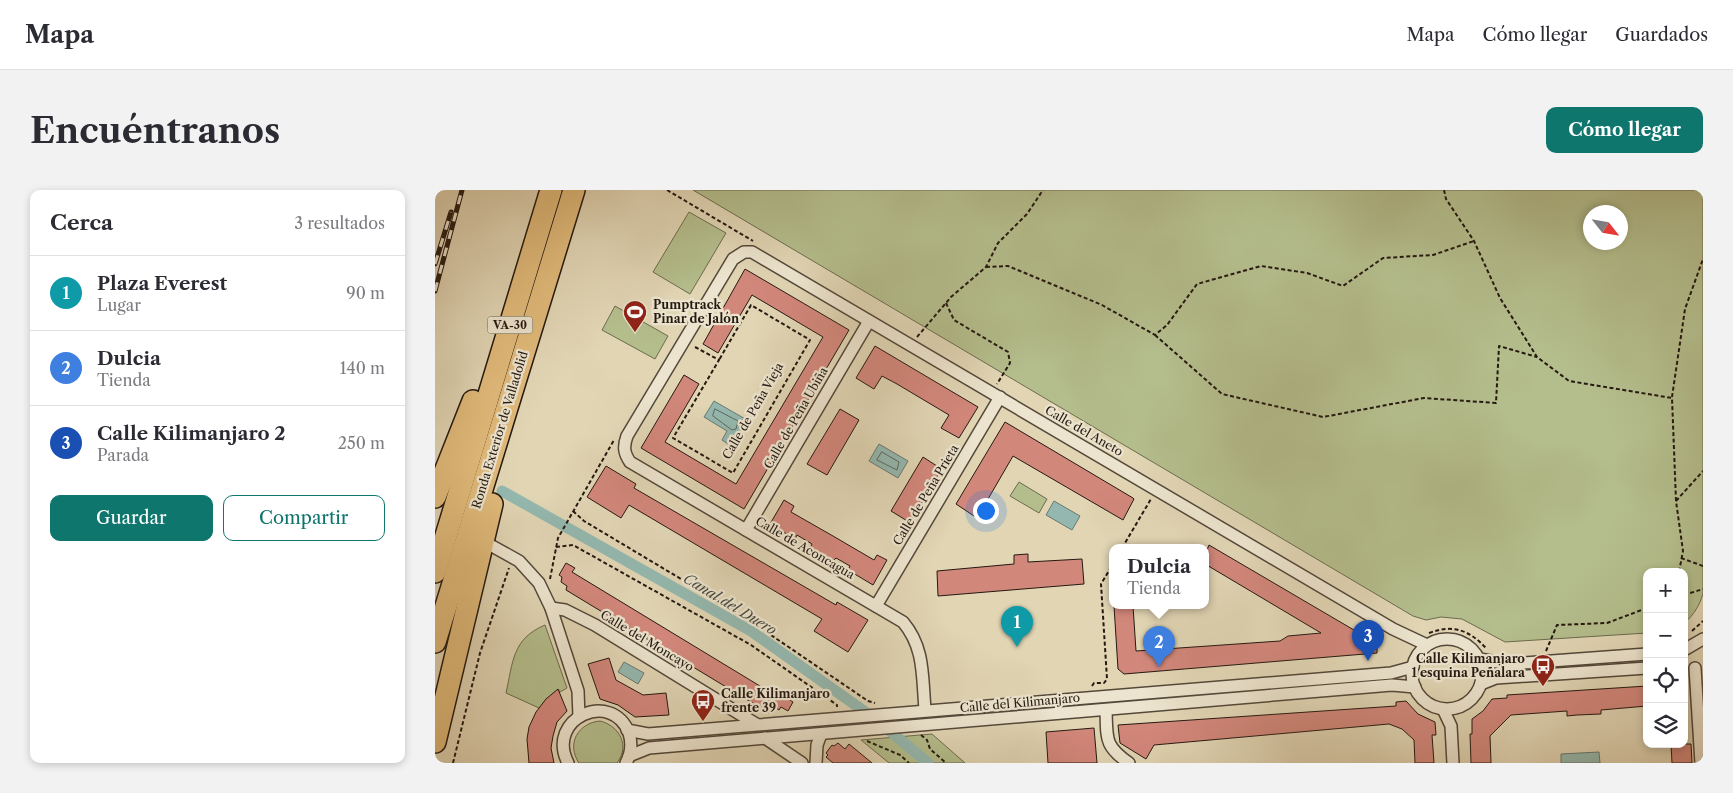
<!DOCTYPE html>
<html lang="es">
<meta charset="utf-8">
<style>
body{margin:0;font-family:"Libre Caslon Text",serif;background:#f2f2f3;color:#2b2b33}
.controls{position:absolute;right:15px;bottom:15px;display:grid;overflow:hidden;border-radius:10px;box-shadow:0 2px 8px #0003}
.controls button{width:45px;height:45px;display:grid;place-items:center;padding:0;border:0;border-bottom:1px solid #e1e1e2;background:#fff;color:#2b2b33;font:25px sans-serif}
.compass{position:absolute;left:1148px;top:15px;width:45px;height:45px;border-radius:50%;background:#fff;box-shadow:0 2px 8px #0003;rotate:121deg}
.you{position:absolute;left:550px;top:320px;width:18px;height:18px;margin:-12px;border:4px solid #fff;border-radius:50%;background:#1a73e8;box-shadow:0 0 0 8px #1a73e833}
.badge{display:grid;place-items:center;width:32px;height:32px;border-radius:50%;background:#0f766e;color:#fff;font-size:16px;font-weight:700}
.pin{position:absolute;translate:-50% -41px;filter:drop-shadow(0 1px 2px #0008)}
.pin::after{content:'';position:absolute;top:26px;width:18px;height:15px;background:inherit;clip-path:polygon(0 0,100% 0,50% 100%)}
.popup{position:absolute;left:674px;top:354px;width:100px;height:65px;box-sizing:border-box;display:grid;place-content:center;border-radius:10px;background:#fff;filter:drop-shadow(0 1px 4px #0005);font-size:16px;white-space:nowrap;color:#7c7c81}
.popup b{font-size:19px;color:#2b2b33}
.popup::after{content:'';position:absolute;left:50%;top:100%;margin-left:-10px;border:10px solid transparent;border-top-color:#fff}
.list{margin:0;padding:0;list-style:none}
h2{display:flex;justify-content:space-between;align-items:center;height:65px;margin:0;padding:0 20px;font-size:21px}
h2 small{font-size:16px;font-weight:400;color:#7c7c81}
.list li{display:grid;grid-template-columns:32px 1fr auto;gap:15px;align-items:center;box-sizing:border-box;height:75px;padding:0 20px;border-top:1px solid #e1e1e2}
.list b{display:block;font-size:19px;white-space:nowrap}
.list p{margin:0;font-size:16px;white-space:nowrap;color:#7c7c81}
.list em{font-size:16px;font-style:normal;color:#7c7c81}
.actions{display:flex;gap:10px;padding:15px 20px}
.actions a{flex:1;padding:11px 0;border:1px solid #0f766e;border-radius:10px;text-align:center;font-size:18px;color:#0f766e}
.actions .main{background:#0f766e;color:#fff}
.icon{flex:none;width:28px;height:28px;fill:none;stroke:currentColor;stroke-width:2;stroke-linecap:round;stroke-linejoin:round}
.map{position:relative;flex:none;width:1268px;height:573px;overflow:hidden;border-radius:10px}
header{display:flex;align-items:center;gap:30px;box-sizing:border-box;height:70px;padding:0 25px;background:#fff;border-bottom:1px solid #e1e1e2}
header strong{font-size:24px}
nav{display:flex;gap:28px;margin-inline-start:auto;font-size:18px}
.intro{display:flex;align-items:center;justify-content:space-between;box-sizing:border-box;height:120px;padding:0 30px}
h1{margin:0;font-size:35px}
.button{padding:12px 22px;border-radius:10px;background:#0f766e;color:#fff;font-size:18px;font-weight:700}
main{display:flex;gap:30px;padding:0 30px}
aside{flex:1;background:#fff;border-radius:10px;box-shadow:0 2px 8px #0003}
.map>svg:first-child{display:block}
.green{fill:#b4bd8c;stroke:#6c6b4e;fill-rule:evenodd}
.water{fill:#94b8af;stroke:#687870}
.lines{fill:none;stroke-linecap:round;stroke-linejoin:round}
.shore{stroke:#5c6860;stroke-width:1}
.canal{stroke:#94b8af;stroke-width:11}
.building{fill:#d2877b;stroke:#251911}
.street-casing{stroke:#54483a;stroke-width:14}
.highway-casing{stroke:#251911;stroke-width:24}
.path{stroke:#251911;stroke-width:2;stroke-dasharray:4 2.5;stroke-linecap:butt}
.street{stroke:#ece4ce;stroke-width:11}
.highway{stroke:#e0ba7a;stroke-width:21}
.rail-casing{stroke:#251911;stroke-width:5}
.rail{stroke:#ece4ce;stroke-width:3;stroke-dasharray:9;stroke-linecap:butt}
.labels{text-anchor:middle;stroke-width:4.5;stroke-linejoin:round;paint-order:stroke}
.shield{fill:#ece4ce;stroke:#61564a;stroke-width:1}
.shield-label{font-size:11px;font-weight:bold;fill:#251911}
.poi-label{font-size:12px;font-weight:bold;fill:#251911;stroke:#ece4ce;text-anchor:start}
.street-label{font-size:12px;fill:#251911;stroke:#ece4ce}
.water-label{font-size:14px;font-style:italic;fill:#464940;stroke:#ece4ce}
</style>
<header>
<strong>Mapa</strong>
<nav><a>Mapa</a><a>Cómo llegar</a><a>Guardados</a></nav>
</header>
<div class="intro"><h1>Encuéntranos</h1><a class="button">Cómo llegar</a></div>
<main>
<aside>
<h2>Cerca<small>3 resultados</small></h2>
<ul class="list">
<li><span class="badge" style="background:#0f9aa8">1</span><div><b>Plaza Everest</b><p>Lugar</p></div><em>90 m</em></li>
<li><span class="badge" style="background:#3f7fe0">2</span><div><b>Dulcia</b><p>Tienda</p></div><em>140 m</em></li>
<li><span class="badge" style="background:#1a4fb4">3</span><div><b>Calle Kilimanjaro 2</b><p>Parada</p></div><em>250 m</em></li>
</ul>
<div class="actions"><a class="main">Guardar</a><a>Compartir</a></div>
</aside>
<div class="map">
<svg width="1268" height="573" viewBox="0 0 1268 573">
<rect width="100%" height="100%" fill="#e1d5b4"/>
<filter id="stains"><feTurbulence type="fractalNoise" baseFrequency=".004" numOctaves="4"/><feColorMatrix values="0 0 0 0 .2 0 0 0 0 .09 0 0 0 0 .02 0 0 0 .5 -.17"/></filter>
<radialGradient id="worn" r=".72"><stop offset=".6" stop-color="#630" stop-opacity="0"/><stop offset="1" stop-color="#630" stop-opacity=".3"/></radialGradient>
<g class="green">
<path d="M258 0H1268V404C1264 416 1259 425 1249 433V382H1212V443L1070 452 1027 429 1006 427 991 430 978 426ZM1156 22H1186V52H1156Z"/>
<path d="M254 22 291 43 255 104 218 82Z"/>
<path d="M180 116 233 146 220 169 167 140Z"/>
<path d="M584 292 612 309 604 323 575 306Z"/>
<path d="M110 435 132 498 125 502 123 499 104 518 71 503C78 472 77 449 110 435Z"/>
<path d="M165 531C185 536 195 556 182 573H144C131 554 143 533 165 531Z"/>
<path d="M497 544 530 573H454L426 550Z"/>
</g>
<g class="water">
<path d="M279 211 312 230 296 256 287 250 292 241 269 227Z"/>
<path d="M444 254 473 271 463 288 434 271Z"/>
<path d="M619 311 645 326 637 340 611 325Z"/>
<path d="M189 472 209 483 203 494 183 482Z"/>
<path d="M1164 562 1165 573H1126V564Z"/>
</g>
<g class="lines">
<g class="shore">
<path d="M280 219 303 231 301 239 297 240 278 226Z"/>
<path d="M447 262 464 272 462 280 442 270Z"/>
</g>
<path class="canal" d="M67 301 316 441 443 531 493 573"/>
</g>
<g class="building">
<path d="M310 79 414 140 309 319 206 258 249 185 264 194 230 252 301 294 388 147 317 105 283 163 268 154Z"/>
<path d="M440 156 543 217 524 248 506 238 514 225 462 194 447 186 439 199 421 188Z"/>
<path d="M405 219 424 230 392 285 372 274Z"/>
<path d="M570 232 698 308 699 309 688 330 578 266 542 328 521 314Z"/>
<path d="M488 267 505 278 504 283 478 328 474 332 456 321Z"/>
<path d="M171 276 201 294 199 298 401 415 402 412 433 430 413 462 379 441 387 429 194 315 186 328 152 307Z"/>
<path d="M349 310 359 316 356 322 398 346 439 370 442 365 452 370 438 395 413 380 415 376 401 368 398 371 375 358 377 354 362 345 360 349 335 334Z"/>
<path d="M774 355 936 450 942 456V463L689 484 683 479 679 416H698L701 461 845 451 853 446 886 443 770 374V365Z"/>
<path d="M593 364V372L647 369 649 394 503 406 502 381 579 374V365Z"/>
<path d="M131 373 140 378 137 382 348 510 350 507 358 512 353 521 346 517 344 520 338 516 334 523 131 400 132 396 126 392 127 387 124 385Z"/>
<path d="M174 468 181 490 208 505 231 503 234 525 200 527 183 515 165 509 153 474Z"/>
<path d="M1212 496V516L1166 520V524L1142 525 1132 526V521L1076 525 1055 546 1056 573H1036L1035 544H1037V529L1048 521 1057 509 1072 508V505Z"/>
<path d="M123 499 132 521 122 532 118 546 116 558 119 573H94L92 549 94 537 101 522 111 509Z"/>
<path d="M971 511 983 524 1000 532 1001 545H997L999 573H980L979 550 967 539 954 534 719 555 711 569 685 553 683 535 961 516V512Z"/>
<path d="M659 538 662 573H613L611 542Z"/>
<path d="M403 553 410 559 414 554 437 573H398L391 567 393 565 391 563 397 555 399 556Z"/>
<path d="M1236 554H1256L1257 573H1237Z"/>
</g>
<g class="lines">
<g class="street-casing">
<g id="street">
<path d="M311 340 434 131"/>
<path d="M57 356 84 371 104 393 116 418 143 501 144 527"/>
<path d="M441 416 565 207"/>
<path d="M116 418 130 420 160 435 321 534"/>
<circle cx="1012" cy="484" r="35"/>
<path d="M1249 460 1268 449"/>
<path d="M1044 469 1075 474 1212 464"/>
<path d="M1260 478 1266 573"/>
<path d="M1046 494 1061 488 1212 478"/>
<path d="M490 519C487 487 490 458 468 432L195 272C189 263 188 257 192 246L298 69 309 62H317L958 439 992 455"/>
<path d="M1008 519 1016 536 1018 573"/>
<path d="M671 520C672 548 669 556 694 573"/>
<path d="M192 540 213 544 956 483 978 477"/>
<path d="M330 548 367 573"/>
<path d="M194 566 214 558 957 495 980 497"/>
<path d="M133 573C110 528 177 499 194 543 197 553 196 564 191 573"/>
<path d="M381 573 382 555 386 544"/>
</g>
</g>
<g class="highway-casing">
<g id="highway">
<path d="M0 307 38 211"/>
<path d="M0 382 116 0"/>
<path d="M0 452 139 0"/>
<path d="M0 552 57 314"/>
</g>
</g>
<g class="path">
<path d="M232 0 318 51"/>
<path d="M1009 0 1011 9 1039 51 1065 108 1102 167 1134 191 1237 208 1241 311 1248 361 1244 382"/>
<path d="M551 77 573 76 667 115 720 145 732 135 762 94 826 76 872 83 908 96 948 68 998 65 1039 51"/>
<path d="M511 113 519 130 573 162 575 173 562 194"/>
<path d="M720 145 787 204 888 227 989 208 1061 213 1064 156 1102 167"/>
<path d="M482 147 516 107 551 77 563 53 592 24 608 0"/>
<path d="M260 157 284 170 238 248 298 283 375 150 316 115 284 170"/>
<path d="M1237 207 1250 119 1268 69"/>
<path d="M1241 311 1268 281"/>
<path d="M138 321 149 331 308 426 433 511 440 513"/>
<path d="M121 357 138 355 316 455 402 515V517"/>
<path d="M687 358 716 309"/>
<path d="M1246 368 1268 376"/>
<path d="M115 389 123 348 179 250"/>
<path d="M1249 405 1268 399"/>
<path d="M1257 441 1268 431"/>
<path d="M994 443C1018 434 1034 440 1051 458"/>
<path d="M1111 461 1122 435 1172 433 1212 418"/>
<path d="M657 496 659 493H669L672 489 666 394 678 374"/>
<path d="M486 545 492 550 495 559 511 573"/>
<path d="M432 551 465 565 474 573"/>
<path d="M18 573 45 463 74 378"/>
</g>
<use href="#street" class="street"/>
<use href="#highway" class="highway"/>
<g class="rail-casing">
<g id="rail">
<path d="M0 74 16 22"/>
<path d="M0 101 27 0"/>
</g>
</g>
<use href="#rail" class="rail"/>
</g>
<defs>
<g id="stadium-pin" transform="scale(1.25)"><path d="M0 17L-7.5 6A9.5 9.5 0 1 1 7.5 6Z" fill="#8f2418" stroke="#ece4ce"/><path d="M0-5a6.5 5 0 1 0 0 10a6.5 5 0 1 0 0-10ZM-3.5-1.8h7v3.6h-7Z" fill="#fff"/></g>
<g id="bus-pin" transform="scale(1.25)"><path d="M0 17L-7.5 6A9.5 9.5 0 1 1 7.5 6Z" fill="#8f2418" stroke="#ece4ce"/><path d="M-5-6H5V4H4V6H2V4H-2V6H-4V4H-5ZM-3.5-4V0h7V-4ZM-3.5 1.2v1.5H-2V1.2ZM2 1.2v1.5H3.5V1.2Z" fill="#fff"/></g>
</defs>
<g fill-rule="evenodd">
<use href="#stadium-pin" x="200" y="122"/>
<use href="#bus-pin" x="1108" y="476"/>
<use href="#bus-pin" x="268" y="511"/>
</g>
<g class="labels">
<rect class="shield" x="52.5" y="126.5" width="45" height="17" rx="4"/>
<g class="shield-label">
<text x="75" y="139">VA-30</text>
</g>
<g class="poi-label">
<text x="218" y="119">Pumptrack<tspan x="218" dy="14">Pinar de Jalón</tspan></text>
<text x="1090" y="473" text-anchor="end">Calle Kilimanjaro<tspan x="1090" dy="14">1 esquina Peñalara</tspan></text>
<text x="286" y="508">Calle Kilimanjaro<tspan x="286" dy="14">frente 39</tspan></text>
</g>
<g class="street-label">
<text transform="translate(318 221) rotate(-60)" y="4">Calle de Peña Vieja</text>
<text transform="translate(361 228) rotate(-60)" y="4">Calle de Peña Ubiña</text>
<text transform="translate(65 240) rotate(-73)" y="4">Ronda Exterior de Valladolid</text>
<text transform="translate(649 241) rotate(30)" y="4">Calle del Aneto</text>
<text transform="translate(491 305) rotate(-59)" y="4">Calle de Peña Prieta</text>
<text transform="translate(370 358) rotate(30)" y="4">Calle de Aconcagua</text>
<text transform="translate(212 451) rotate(31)" y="4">Calle del Moncayo</text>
<text transform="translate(585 513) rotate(-5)" y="4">Calle del Kilimanjaro</text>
</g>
<g class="water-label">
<text transform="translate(295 414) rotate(31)" y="5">Canal del Duero</text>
</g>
</g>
<rect width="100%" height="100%" filter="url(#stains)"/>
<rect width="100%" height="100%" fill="url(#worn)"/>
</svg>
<div class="controls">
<button>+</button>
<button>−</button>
<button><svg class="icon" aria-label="locate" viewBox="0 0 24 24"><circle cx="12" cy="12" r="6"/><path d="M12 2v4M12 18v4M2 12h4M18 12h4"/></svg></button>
<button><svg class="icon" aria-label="layers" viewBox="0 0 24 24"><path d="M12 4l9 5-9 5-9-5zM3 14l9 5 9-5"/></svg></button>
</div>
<svg class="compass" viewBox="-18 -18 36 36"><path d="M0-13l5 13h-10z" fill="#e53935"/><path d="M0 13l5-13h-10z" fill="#7c7c81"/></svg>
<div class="you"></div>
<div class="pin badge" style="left:582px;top:457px;background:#0f9aa8">1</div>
<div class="pin badge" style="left:724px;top:477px;background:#3f7fe0">2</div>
<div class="popup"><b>Dulcia</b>Tienda</div>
<div class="pin badge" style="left:933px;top:471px;background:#1a4fb4">3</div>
</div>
</main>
